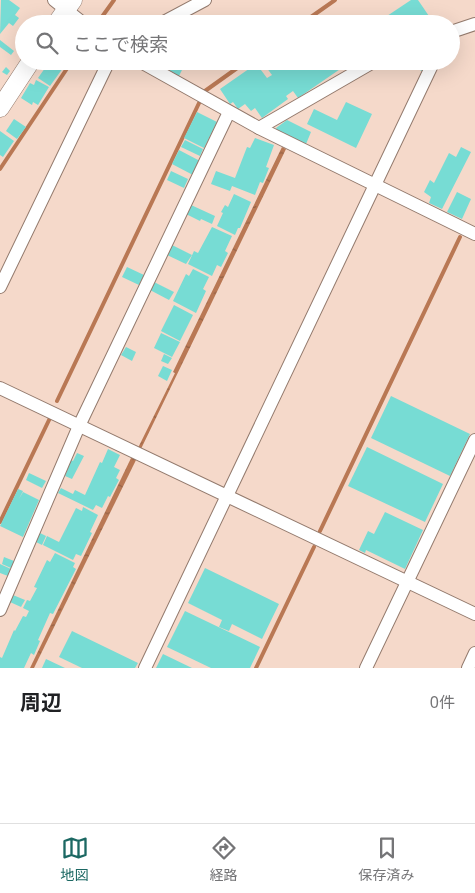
<!DOCTYPE html>
<html lang="ja">
<meta charset="utf-8">
<style>
body{margin:0;font-family:"Noto Sans","Noto Sans JP",sans-serif;background:#f2f2f2;color:#202124}
.list{margin:0;padding:0;list-style:none}
h2{display:flex;justify-content:space-between;align-items:center;height:65px;margin:0;padding:0 20px;font-size:21px}
h2 small{font-size:16px;font-weight:400;color:#757577}
.icon{flex:none;width:28px;height:28px;fill:none;stroke:currentColor;stroke-width:2;stroke-linecap:round;stroke-linejoin:round}
.map{position:relative;flex:none;width:475px;height:668px;overflow:hidden}
.search{position:absolute;background:#fff;box-shadow:0 5px 20px #0002;left:15px;right:15px;top:15px;height:55px;display:flex;align-items:center;gap:12px;box-sizing:border-box;padding:0 18px;border-radius:28px;color:#757577;font-size:19px}
.sheet{height:155px;background:#fff}
nav{display:flex;justify-content:space-around;align-items:center;box-sizing:border-box;height:70px;border-top:1px solid #e0e0e0;background:#fff;font-size:14px;color:#757577}
nav a{display:grid;justify-items:center;gap:2px}
nav .on{color:#1c6863}
.map>svg:first-child{display:block}
.water{fill:url(#water-ripples)}
.lines{fill:none;stroke-linecap:round;stroke-linejoin:round}
.stream{stroke:#b97854;stroke-width:4}
.building{fill:#77dcd4}
.street-casing{stroke:#937a6d;stroke-width:14}
.secondary-casing{stroke:#937a6d;stroke-width:19}
.street{stroke:#fff;stroke-width:12}
.secondary{stroke:#fff;stroke-width:18}
</style>
<div class="map">
<svg width="475" height="668" viewBox="0 0 475 668">
<defs>
<pattern id="water-ripples" width="26" height="14" patternUnits="userSpaceOnUse" patternTransform="scale(1.25)"><rect width="26" height="14" fill="#b97854"/><path d="M2 4q2-2 4 0t4 0M15 11q2-2 4 0t4 0" fill="none" stroke="#956144"/></pattern>
</defs>
<rect width="100%" height="100%" fill="#f5d9ca"/>
<g class="water">
<path d="M282 147 286 149 140 451 137 450 175 373 173 372Z"/>
<path d="M132 456 137 458 34 668H30Z"/>
</g>
<g class="lines">
<g class="stream">
<path d="M99 21 114 0"/>
<path d="M301 24 335 0"/>
<path d="M205 91 247 61"/>
<path d="M0 169 72 61"/>
<path d="M57 401 200 101"/>
<path d="M0 522 50 418"/>
<path d="M320 531 460 237"/>
<path d="M256 668 314 547"/>
</g>
</g>
<g class="building">
<path d="M1 0H9L20 8 15 15 19 18 13 26 9 23 0 34Z"/>
<path d="M411 0H418L431 19 424 24H375Z"/>
<path d="M0 40 14 51 11 55 0 47Z"/>
<path d="M50 61H68L50 86 38 78Z"/>
<path d="M274 61H303L307 66 313 61H348L349 63 298 98 293 91 286 96 288 99 262 118 255 108 251 111 245 104 238 109 233 102 230 104 220 89 253 66 254 69 258 66 267 78 272 75 266 67Z"/>
<path d="M353 61H358L359 63 353 68 349 64Z"/>
<path d="M402 61H429L424 72Z"/>
<path d="M171 63 182 70 179 76 167 69Z"/>
<path d="M6 67 10 71 7 75 2 72Z"/>
<path d="M36 80 49 87 38 105 33 102 32 105 21 98 30 83 34 85Z"/>
<path d="M346 102 372 114 356 148 307 124 314 109 337 120Z"/>
<path d="M197 112 217 122 204 148 184 138Z"/>
<path d="M14 119 26 127 17 139 6 131Z"/>
<path d="M287 120 311 132 306 144 277 130 276 128Z"/>
<path d="M0 131 14 141 3 157 0 155Z"/>
<path d="M255 138 274 145 266 167 269 168 263 183 260 182 255 195 232 186 230 191 211 184 216 171 235 178 247 147 250 148Z"/>
<path d="M185 140 203 149 200 156 181 147Z"/>
<path d="M461 147 471 152 442 209 429 203 431 197 424 192 430 180 434 183 449 153 456 157Z"/>
<path d="M179 150 200 161 193 175 172 164Z"/>
<path d="M171 171 188 179 184 188 167 180Z"/>
<path d="M457 192 471 199 462 219 447 212Z"/>
<path d="M234 194 251 202 240 228H238L235 235 217 226 223 213 221 212 225 205 228 207Z"/>
<path d="M191 205 215 216 212 224 201 219 200 221 186 214Z"/>
<path d="M212 227 232 236 225 251 228 253 221 267 217 265 212 276 188 264 194 251 198 253Z"/>
<path d="M172 245 192 255 186 264 167 255Z"/>
<path d="M127 267 144 275 139 285 122 277Z"/>
<path d="M193 269 209 277 203 289 206 291 196 313 173 301 186 274 189 276Z"/>
<path d="M154 282 174 292 169 300 150 290Z"/>
<path d="M174 305 193 315 180 341 161 331Z"/>
<path d="M161 333 180 342 172 357 154 348Z"/>
<path d="M126 347 136 352 132 361 121 355Z"/>
<path d="M164 354 172 358 168 364 161 361Z"/>
<path d="M163 366 172 370 167 381 158 376Z"/>
<path d="M391 396 470 434 450 476 371 438Z"/>
<path d="M367 447 443 484 425 522 348 486Z"/>
<path d="M108 449 120 455 114 467 120 470 116 478 119 480 110 497 108 496 102 508 96 505 93 510 58 493 61 488 73 494 75 490 85 495 100 462 102 463Z"/>
<path d="M77 453 84 456 72 479 65 476 71 460 73 461Z"/>
<path d="M29 473 46 481 42 488 26 480Z"/>
<path d="M18 489 23 491 19 499 23 492 39 500 23 537 0 526Z"/>
<path d="M83 507 98 515 90 532 92 533 81 556 76 554 73 560 43 545 47 536 59 542 76 508 82 511Z"/>
<path d="M385 512 423 530 405 569 366 550 365 553 359 550 368 531 374 534Z"/>
<path d="M38 532 46 536 42 545 34 541Z"/>
<path d="M55 553 75 563 73 567 76 569 53 614 50 613 38 640 40 641 34 655 31 653 24 668H0V657L2 658 14 630 15 631 23 616 26 617 29 611 23 608 27 600 30 601 37 588 34 587 47 560 50 562Z"/>
<path d="M4 557 14 561 11 568 2 564Z"/>
<path d="M0 564 11 569 8 576 0 573Z"/>
<path d="M205 568 279 604 262 639 232 624 229 631 219 627 222 620 188 603Z"/>
<path d="M13 595 25 600 21 607 10 602Z"/>
<path d="M185 611 260 647 250 668H211L167 647Z"/>
<path d="M72 631 138 663 135 668H82L59 657Z"/>
<path d="M163 654 192 668H156Z"/>
<path d="M46 659 65 668H42Z"/>
</g>
<g class="lines">
<g class="street-casing">
<g id="street">
<path d="M54 0 84 24"/>
<path d="M160 24 205 0"/>
<path d="M451 32 475 24"/>
<path d="M139 61 259 128 475 234"/>
<path d="M259 128 375 61"/>
<path d="M0 287 109 61"/>
<path d="M0 388 475 614"/>
<path d="M0 610 79 426 229 112"/>
<path d="M145 668 434 61"/>
<path d="M366 668 475 440"/>
<path d="M468 668 475 653"/>
</g>
</g>
<g class="secondary-casing">
<g id="secondary">
<path d="M56 24 73 0"/>
<path d="M0 108 31 61"/>
</g>
</g>
<use href="#street" class="street"/>
<use href="#secondary" class="secondary"/>
</g>
</svg>
<div class="search"><svg class="icon" aria-label="search" viewBox="0 0 24 24"><circle cx="10" cy="10" r="6"/><path d="M15 15l6 6"/></svg>ここで検索</div>
</div>
<section class="sheet">
<h2>周辺<small>0件</small></h2>
<ul class="list">
</ul>
</section>
<nav>
<a class="on"><svg class="icon" aria-label="map" viewBox="0 0 24 24"><path d="M3 6l6-2 6 2 6-2v14l-6 2-6-2-6 2zM9 4v14M15 6v14"/></svg>地図</a>
<a><svg class="icon" aria-label="directions" viewBox="0 0 24 24"><path d="M12 3l9 9-9 9-9-9zM9 14v-3h6M13 9l2 2-2 2"/></svg>経路</a>
<a><svg class="icon" aria-label="saved" viewBox="0 0 24 24"><path d="M7 4h10v16l-5-4-5 4z"/></svg>保存済み</a>
</nav>
